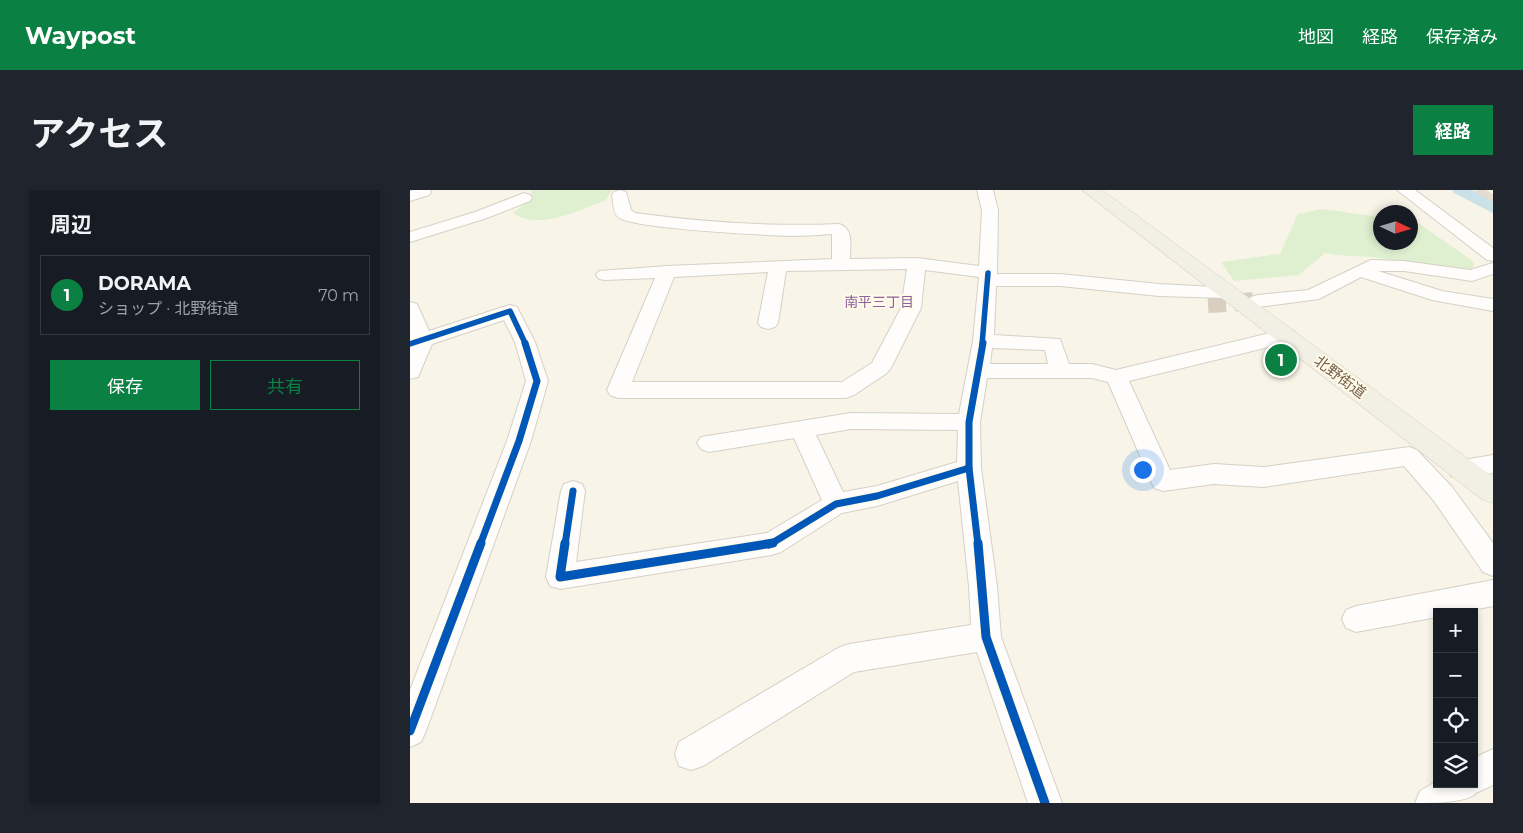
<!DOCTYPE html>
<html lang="ja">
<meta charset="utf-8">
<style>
body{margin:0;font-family:Montserrat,"Noto Sans JP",sans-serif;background:#20242c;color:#f1f3f6}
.controls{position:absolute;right:15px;bottom:15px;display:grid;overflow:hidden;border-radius:0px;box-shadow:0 2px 8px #0003}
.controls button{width:45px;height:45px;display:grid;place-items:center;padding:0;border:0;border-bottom:1px solid #363941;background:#171b24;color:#f1f3f6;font:25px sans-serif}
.compass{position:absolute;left:963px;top:15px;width:45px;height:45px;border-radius:50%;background:#171b24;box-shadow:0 2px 8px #0003;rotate:94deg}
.you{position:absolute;left:732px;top:279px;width:18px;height:18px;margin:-12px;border:4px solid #fff;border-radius:50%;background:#1a73e8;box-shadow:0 0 0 8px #1a73e833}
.badge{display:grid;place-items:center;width:32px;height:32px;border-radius:50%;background:#0b8043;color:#fff;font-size:16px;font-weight:700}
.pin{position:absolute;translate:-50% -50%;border:2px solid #fff;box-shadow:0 1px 5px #0006}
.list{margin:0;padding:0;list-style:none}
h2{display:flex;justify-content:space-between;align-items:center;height:65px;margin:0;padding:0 20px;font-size:21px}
h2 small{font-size:16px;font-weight:400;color:#9ea1a6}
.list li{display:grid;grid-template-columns:32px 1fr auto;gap:15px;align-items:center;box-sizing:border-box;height:80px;margin:0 10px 10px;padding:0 10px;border:1px solid #363941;border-radius:0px}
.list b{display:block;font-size:19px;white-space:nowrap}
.list p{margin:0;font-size:16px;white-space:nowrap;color:#9ea1a6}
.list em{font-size:16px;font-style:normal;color:#9ea1a6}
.actions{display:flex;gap:10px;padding:15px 20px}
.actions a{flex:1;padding:11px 0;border:1px solid #0b8043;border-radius:0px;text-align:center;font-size:18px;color:#0b8043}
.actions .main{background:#0b8043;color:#fff}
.icon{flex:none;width:28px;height:28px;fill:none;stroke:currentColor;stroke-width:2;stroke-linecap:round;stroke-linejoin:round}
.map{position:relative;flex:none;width:1083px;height:613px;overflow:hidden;border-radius:0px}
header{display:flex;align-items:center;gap:30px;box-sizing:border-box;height:70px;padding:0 25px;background:#0b8043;color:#fff}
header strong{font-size:24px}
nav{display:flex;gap:28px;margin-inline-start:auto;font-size:18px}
.intro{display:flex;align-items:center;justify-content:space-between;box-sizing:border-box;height:120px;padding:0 30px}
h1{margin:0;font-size:35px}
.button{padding:12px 22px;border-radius:0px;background:#0b8043;color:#fff;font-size:18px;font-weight:700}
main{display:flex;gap:30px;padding:0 30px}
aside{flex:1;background:#171b24;border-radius:0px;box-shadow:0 2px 8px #0003}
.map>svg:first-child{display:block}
.green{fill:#dff0d1}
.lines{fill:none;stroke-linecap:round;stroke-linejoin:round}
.canal{fill:#c9e1e8;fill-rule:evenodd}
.building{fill:#e4dccf}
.minor-tunnel{stroke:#d8cfc0;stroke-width:18;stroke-dasharray:18 9;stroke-linecap:butt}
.minor-casing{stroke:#d6d0c5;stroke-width:2}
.major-casing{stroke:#d7cfc4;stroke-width:1}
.minor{fill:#fefdfc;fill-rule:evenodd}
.major{fill:#f2efe4;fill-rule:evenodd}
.cycleway-far2-casing{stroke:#fffae9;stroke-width:8}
.cycleway-far1-casing{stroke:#fffae9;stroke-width:10}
.cycleway-casing{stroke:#fffae9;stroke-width:12}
.cycleway-far2{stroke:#0057b8;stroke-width:5.5}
.cycleway-far1{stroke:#0057b8;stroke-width:7}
.cycleway{stroke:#0057b8;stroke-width:9}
.labels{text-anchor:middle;stroke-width:4;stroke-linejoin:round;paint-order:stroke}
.far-neighbourhood-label{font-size:14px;fill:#90629b;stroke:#fffae9}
.street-label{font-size:15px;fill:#775f47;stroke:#fffae9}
</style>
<header>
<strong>Waypost</strong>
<nav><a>地図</a><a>経路</a><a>保存済み</a></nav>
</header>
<div class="intro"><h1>アクセス</h1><a class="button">経路</a></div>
<main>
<aside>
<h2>周辺<small></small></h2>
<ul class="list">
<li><span class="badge">1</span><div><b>DORAMA</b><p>ショップ · 北野街道</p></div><em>70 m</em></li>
</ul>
<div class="actions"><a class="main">保存</a><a>共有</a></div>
</aside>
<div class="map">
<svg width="1083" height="613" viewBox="0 0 1083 613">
<rect width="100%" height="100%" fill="#f8f4e8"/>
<g class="green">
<path d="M121 0H202L196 10C169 20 130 41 103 23L122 8Z"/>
<path d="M912 19 970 27 971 52H1001V28L1064 72 1063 79C1028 79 996 71 961 67 945 66 931 66 915 63L889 85 824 91 811 72 870 64 888 24Z"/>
</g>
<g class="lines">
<path class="canal" d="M1042 0H1062L1083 11V23L1044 3Z"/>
</g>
<path class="building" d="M1068 0H1076L1083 4V12L1064 1Z"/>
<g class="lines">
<path class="minor-tunnel" d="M798 114 848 111"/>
<g class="minor-casing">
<g id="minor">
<path d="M3 0H20L21 2 19 5 0 11V1Z"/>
<path d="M210 0 216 2 221 20 225 23C292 32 361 37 429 34 444 38 440 56 440 69L507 68 569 76 572 20 567 0H583L588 20 587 84H650L749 94 824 98 826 102 824 106 817 108 749 106 650 96H586L584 145 650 149 659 174H682L706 180 877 139 884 141 887 146 884 151 719 191 760 280 804 274 854 277 999 257 1007 260 1042 297 1083 353V386L1073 382 1024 311 994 276 854 297 804 294 753 301 744 298 741 291 698 192 682 188H577L570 232 571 278 587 396 591 447 652 613H618L567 462 444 482 293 576 281 580 269 576 265 564 269 552 428 458 439 454 561 435 559 396 548 291 467 316 432 323 371 362 362 365 150 399 140 396 136 387 151 301 154 294 163 291 172 294 175 301 166 372 357 343 412 310 384 248 299 262 291 259 287 253 291 247 441 223 549 224 563 151 569 87 515 80 511 118 481 178 477 183 444 205 436 208H208L200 205 197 200 245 88 195 90 189 89 186 85 189 81 257 76 422 69V44C408 45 394 46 380 46 354 45 223 39 208 27 203 23 203 11 202 5L204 2ZM497 79 491 118 462 173 432 192H222L264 87 358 82 348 133 351 137 358 139 365 137 368 133 376 81ZM582 158 635 160 638 174H580ZM441 239 548 240 547 272 467 296 433 302 406 245Z"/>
<path d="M987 0H1005L1083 58V71L1077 70Z"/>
<path d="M114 3 120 5 122 8 120 11 77 28 0 52V42L65 22Z"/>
<path d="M961 70 994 71 1060 80 1083 73V84L1062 91 994 81H968L1032 101 1083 109V121L1022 110 951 87 909 109 848 117 841 115 838 111 841 107 848 105 898 100Z"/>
<path d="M0 112 7 114 19 141 93 117 100 115 107 117 125 152 138 191 121 251 16 541 11 552 0 557V500L97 251 116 191 105 152 94 130 22 154 8 187 0 189Z"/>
<path d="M1083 265V283L1050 288 1041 286 1038 279 1041 272Z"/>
<path d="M1083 390V416L1052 422H1027V427L946 442 936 438 932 429 936 420 946 416Z"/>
<path d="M1083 559V595L1066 603C1058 613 1021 613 1005 613L1010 601 1027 591V594H1064V568Z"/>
</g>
</g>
<g class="major-casing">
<path id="major" d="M672 0H692L1083 287V313L1073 310Z"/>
</g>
<use href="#minor" class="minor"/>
<use href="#major" class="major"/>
<g class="cycleway-far2-casing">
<g id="cycleway-far2">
<path d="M0 154 100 121 116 155"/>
<path d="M572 155 578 83"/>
</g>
</g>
<g class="cycleway-far1-casing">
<g id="cycleway-far1">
<path d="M70 355 109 251 127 191 115 153"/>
<path d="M155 355 163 301"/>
<path d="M359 355 426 314 467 306 559 278"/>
<path d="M568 355 559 278V232L573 153"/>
</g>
</g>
<g class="cycleway-casing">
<g id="cycleway">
<path d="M155 353 150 387 363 353"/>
<path d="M568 353 576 447 635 613"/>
<path d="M0 541 71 353"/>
</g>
</g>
<use href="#cycleway-far2" class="cycleway-far2"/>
<use href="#cycleway-far1" class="cycleway-far1"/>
<use href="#cycleway" class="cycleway"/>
</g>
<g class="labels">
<g class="far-neighbourhood-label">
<text x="469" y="117">南平三丁目</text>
</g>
<g class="street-label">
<text transform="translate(930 187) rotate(37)" y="5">北野街道</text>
</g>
</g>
</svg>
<div class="controls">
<button>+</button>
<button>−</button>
<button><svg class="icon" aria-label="locate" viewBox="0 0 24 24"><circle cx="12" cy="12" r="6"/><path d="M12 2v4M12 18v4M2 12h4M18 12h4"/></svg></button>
<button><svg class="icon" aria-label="layers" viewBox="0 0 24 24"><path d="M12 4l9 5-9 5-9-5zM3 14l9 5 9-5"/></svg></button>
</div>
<svg class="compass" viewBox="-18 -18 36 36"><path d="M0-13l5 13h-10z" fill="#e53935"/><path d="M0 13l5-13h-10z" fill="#9ea1a6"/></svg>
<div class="you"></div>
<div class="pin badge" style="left:871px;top:170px">1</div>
</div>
</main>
